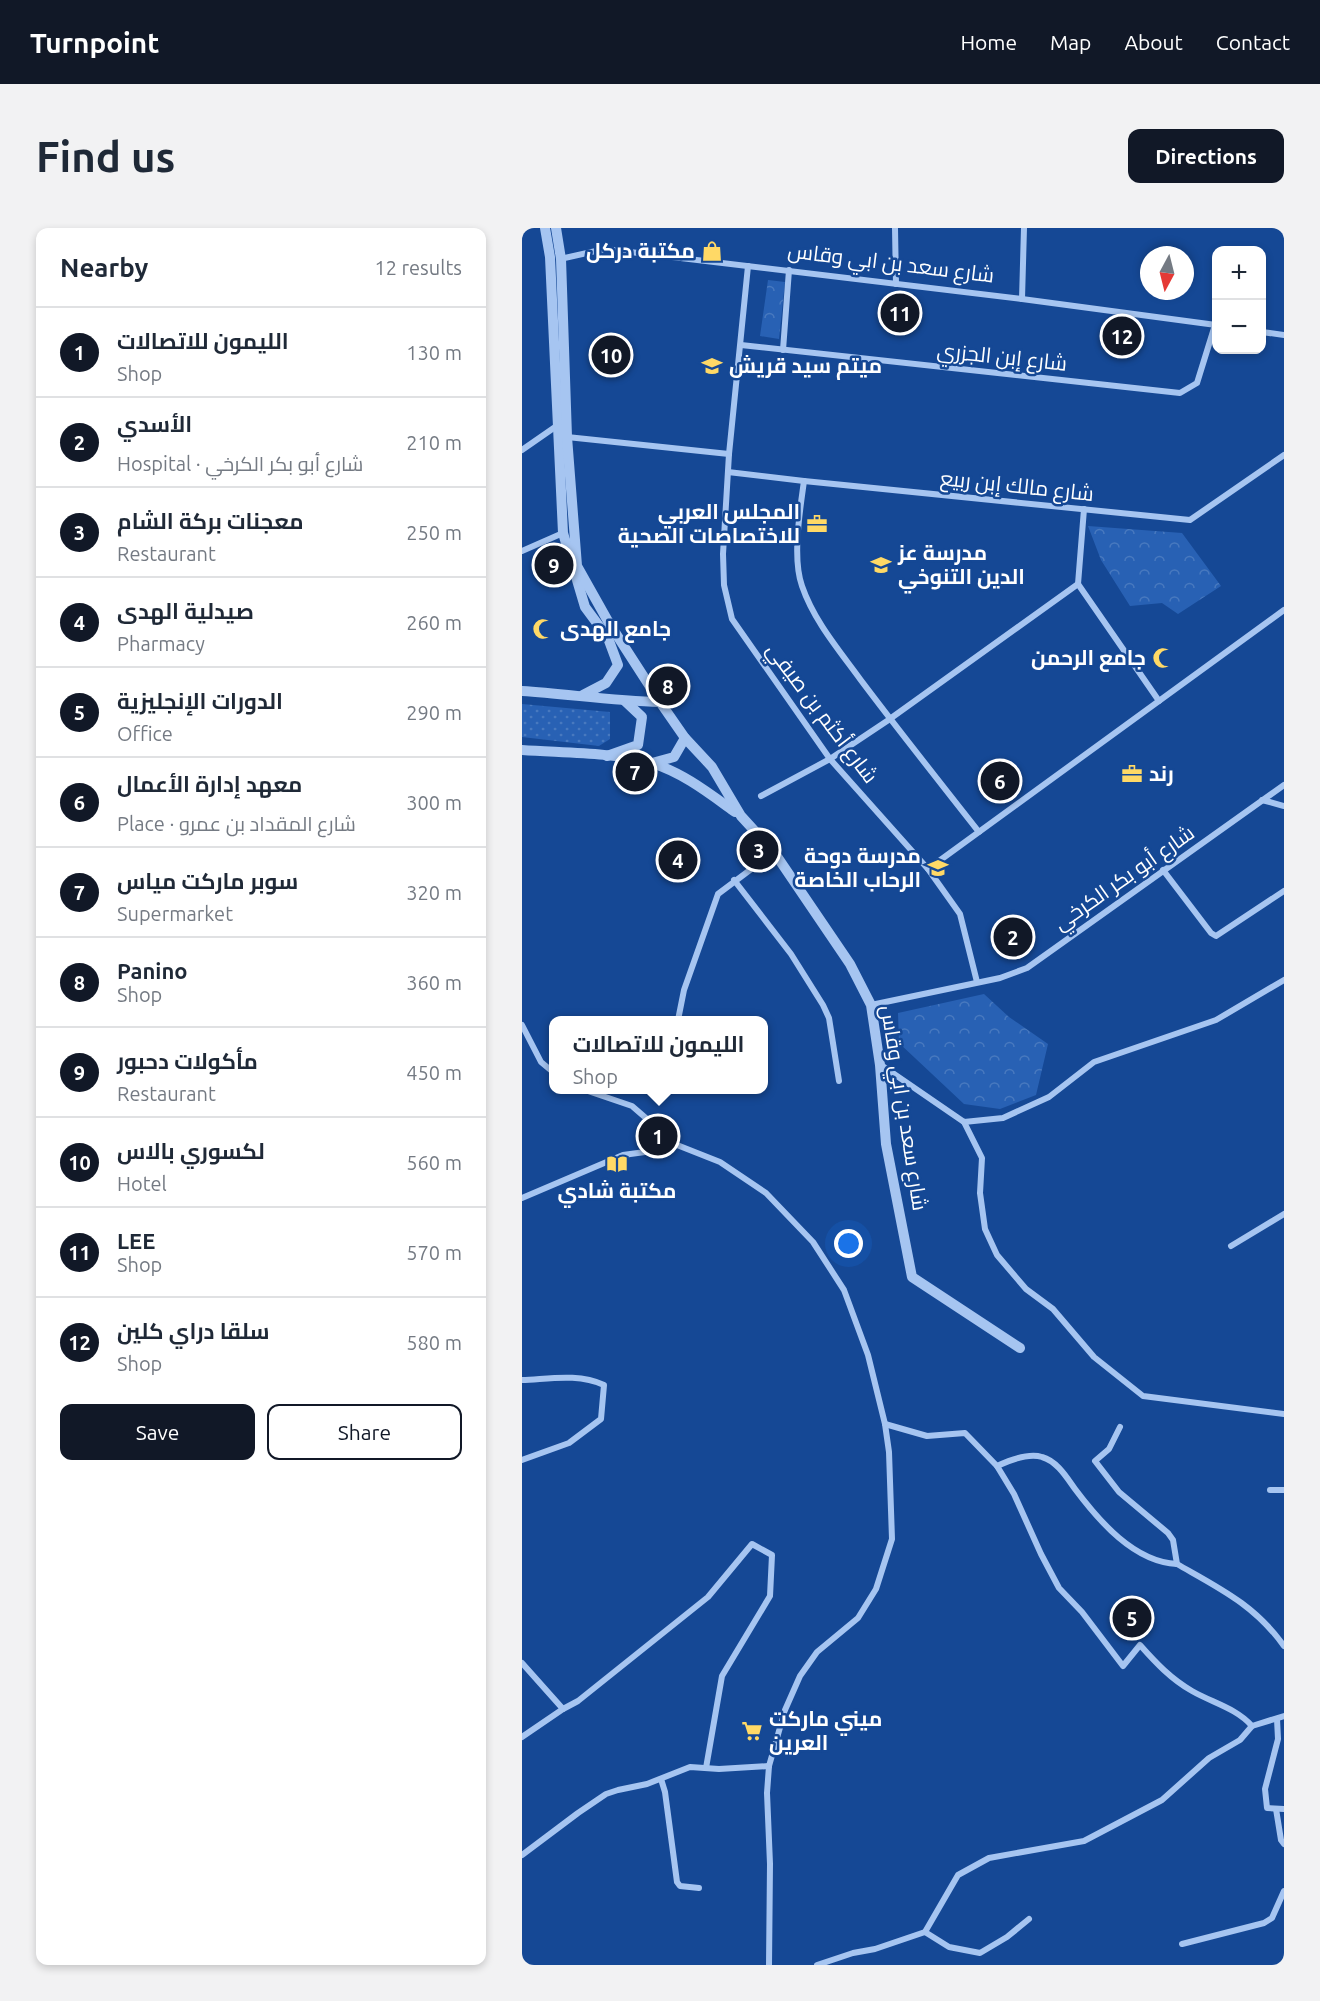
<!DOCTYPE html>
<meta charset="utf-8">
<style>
body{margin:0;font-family:Ubuntu,Cairo,sans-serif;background:#f2f2f3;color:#1f2937}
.controls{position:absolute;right:18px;top:18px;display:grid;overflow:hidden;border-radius:12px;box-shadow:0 3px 9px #0003}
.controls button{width:54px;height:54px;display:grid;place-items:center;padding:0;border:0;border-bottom:2px solid #e0e1e3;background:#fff;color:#1f2937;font:30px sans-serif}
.compass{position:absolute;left:618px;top:18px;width:54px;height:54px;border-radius:50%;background:#fff;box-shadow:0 3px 9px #0003;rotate:187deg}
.you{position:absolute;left:327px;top:1016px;width:21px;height:21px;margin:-15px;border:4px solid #fff;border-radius:50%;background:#1a73e8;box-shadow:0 0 0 9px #1a73e833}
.badge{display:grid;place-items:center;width:39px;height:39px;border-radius:50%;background:#111827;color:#fff;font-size:20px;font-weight:700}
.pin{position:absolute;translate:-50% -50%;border:3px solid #fff;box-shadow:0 2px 6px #0006}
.popup{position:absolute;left:27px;top:788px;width:219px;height:78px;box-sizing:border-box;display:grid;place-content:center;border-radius:12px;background:#fff;filter:drop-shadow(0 2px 4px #0005);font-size:20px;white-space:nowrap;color:#747a83}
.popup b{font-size:22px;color:#1f2937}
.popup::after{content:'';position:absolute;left:50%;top:100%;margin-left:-12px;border:12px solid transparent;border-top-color:#fff}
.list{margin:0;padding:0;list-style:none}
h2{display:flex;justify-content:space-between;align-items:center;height:78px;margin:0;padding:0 24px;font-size:26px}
h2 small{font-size:20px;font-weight:400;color:#747a83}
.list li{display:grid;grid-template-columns:39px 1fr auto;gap:18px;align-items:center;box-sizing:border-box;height:90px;padding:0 24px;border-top:2px solid #e0e1e3}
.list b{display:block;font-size:22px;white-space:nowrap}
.list p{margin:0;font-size:20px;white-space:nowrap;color:#747a83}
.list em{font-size:20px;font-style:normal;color:#747a83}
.actions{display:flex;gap:12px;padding:18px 24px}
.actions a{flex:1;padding:14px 0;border:2px solid #111827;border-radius:12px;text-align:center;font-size:21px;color:#111827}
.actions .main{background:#111827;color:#fff}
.map{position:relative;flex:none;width:762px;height:1737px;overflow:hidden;border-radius:12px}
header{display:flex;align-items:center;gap:36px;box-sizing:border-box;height:84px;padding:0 30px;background:#111827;color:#fff}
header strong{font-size:28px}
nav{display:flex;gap:33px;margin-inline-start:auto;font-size:21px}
.intro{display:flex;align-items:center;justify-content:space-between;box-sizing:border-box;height:144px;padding:0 36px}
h1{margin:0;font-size:42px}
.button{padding:15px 27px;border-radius:12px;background:#111827;color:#fff;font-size:21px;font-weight:700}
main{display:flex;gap:36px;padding:0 36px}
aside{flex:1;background:#fff;border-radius:12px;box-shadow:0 3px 9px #0003}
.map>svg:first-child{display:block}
.grass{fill:url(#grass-dots)}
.forest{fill:url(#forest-crowns)}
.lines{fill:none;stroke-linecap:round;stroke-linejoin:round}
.minor{stroke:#a6c5f1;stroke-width:6}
.tertiary{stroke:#a6c5f1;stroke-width:10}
.labels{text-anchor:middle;stroke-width:5;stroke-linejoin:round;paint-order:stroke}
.poi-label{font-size:21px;font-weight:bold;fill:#fff;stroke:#154895;text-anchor:start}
.street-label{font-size:21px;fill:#fff;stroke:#154895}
</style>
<header>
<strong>Turnpoint</strong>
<nav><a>Home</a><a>Map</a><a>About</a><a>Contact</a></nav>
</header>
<div class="intro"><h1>Find us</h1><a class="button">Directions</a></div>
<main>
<aside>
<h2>Nearby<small>12 results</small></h2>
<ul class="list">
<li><span class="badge">1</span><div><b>الليمون للاتصالات</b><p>Shop</p></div><em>130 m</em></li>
<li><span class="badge">2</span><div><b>الأسدي</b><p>Hospital · شارع أبو بكر الكرخي</p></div><em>210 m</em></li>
<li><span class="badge">3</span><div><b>معجنات بركة الشام</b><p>Restaurant</p></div><em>250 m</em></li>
<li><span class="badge">4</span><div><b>صيدلية الهدى</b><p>Pharmacy</p></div><em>260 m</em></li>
<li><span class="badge">5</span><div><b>الدورات الإنجليزية</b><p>Office</p></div><em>290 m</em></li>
<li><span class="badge">6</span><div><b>معهد إدارة الأعمال</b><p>Place · شارع المقداد بن عمرو</p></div><em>300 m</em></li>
<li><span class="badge">7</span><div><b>سوبر ماركت مياس</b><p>Supermarket</p></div><em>320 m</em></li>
<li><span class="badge">8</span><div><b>Panino</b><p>Shop</p></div><em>360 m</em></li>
<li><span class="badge">9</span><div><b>مأكولات دحبور</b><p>Restaurant</p></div><em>450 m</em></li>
<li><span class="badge">10</span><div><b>لكسوري بالاس</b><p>Hotel</p></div><em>560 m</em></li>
<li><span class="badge">11</span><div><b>LEE</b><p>Shop</p></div><em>570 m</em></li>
<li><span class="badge">12</span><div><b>سلقا دراي كلين</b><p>Shop</p></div><em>580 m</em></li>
</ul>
<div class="actions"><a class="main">Save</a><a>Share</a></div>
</aside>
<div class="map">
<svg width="762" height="1737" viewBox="0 0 762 1737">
<defs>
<pattern id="grass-dots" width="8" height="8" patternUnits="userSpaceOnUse" patternTransform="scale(1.5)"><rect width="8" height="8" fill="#2861b4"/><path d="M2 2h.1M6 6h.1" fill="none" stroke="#4879bf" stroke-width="1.8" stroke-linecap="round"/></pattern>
<pattern id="forest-crowns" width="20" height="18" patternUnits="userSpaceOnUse" patternTransform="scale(1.5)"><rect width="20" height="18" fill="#2861b4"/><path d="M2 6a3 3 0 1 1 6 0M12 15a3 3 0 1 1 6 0" fill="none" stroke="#4879bf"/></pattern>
</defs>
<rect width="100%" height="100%" fill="#154895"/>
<path class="grass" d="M0 476 88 484V511L77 518 0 509Z"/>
<g class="forest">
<path d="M246 52 263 54 257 111 238 108Z"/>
<path d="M566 298 660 305 699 358 656 386 640 375 608 378 579 332Z"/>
<path d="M462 766 487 789 526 816 514 867 478 881 442 876 377 815 376 785Z"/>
</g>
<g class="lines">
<g class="minor">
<path d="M373 0 374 56"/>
<path d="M38 31 83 21 500 71 694 97"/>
<path d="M226 38 207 226 201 326 202 357 210 391 308 531 406 641 438 686 455 754"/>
<path d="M500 71 502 0"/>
<path d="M740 104 762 107"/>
<path d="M219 117 658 165 675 155 693 97"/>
<path d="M261 122 267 42"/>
<path d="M45 209 207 226"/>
<path d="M0 222 36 197"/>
<path d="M206 244 282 253 668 292 762 227"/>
<path d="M282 253C278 282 270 330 280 358 292 393 317 422 338 451 377 503 417 553 457 604"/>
<path d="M562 281 556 356 637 473"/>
<path d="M0 323 41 305"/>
<path d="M239 568 308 531 365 493 556 356"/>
<path d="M740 572 762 578"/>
<path d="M406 641 762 382"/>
<path d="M641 642 689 705 694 708 762 663"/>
<path d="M212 652 269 726 301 777 307 790 317 853"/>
<path d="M349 777 478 750 505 740 762 557"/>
<path d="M156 792 162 762 196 666 252 624"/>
<path d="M0 797 19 834 31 844"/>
<path d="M359 837 442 894 481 890 527 869 572 834 694 792 762 752"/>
<path d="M63 862 110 878 155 917 198 934 244 965 291 1014 322 1062 346 1127 363 1196 367 1224 370 1311 354 1361 336 1390 295 1424 278 1448 263 1482 247 1538 245 1565 248 1636 247 1737"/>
<path d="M442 894 460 930 458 965 463 1001 475 1027 504 1061 531 1081 572 1129 621 1168 762 1186"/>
<path d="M0 970 101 927 123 924 134 898"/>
<path d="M709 1018 762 986"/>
<path d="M0 1152C27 1151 56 1145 82 1157L79 1191 47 1215 0 1232"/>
<path d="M363 1196 405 1208 443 1205 475 1238 492 1266 519 1326 537 1360 560 1384 601 1438 618 1417C634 1435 649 1451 670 1463 691 1475 714 1480 730 1498L762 1488"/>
<path d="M598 1199 587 1221 573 1233 597 1264 646 1305 651 1312 655 1336"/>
<path d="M475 1238C488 1232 507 1225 520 1229 535 1233 545 1250 553 1261 577 1293 612 1334 655 1336 697 1360 733 1377 762 1418"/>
<path d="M748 1262H762"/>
<path d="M0 1435 41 1481 56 1473 186 1369 230 1316 250 1327 248 1368 200 1448 184 1540"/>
<path d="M755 1491 756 1511 743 1561 745 1580 762 1581"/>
<path d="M0 1509 41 1481"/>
<path d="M139 1551 143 1564 155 1654 158 1658 177 1660"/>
<path d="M754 1581 759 1612 762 1616"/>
<path d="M0 1627 56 1585 84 1566 96 1562 125 1556 168 1539 197 1541 247 1538"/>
<path d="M403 1704 427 1719 458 1725 485 1709 507 1691"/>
<path d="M660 1716 742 1695 750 1690 762 1663"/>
<path d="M295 1737 331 1725 353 1721 403 1704 436 1647 467 1630 562 1613 640 1572 687 1530 718 1512 730 1498"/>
</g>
<g class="tertiary">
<path d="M23 0 28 29 41 305 63 379 86 410 96 437 84 455 61 467"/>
<path d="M34 0 39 31 45 209 55 338 87 395 138 474 163 510 190 539 219 588 252 624 328 736 349 777 358 837 364 916 390 1049 498 1120"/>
<path d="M0 463C46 466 92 473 138 474"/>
<path d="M0 522C42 525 89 524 129 535 160 544 188 566 213 584"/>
<path d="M85 528 116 517 120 489 103 473"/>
<path d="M130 535 152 529 163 510"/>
</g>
</g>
<defs>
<g id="shop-bare" transform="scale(1.62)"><path d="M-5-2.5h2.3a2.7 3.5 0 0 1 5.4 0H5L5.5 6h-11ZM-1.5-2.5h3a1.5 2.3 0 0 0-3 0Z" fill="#ffd966" stroke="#154895" stroke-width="2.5" paint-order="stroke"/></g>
<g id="school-bare" transform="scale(1.62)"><path d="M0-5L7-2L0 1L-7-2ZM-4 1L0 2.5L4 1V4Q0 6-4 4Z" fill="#ffd966" stroke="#154895" stroke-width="2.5" paint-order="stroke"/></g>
<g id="office-bare" transform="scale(1.62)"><path d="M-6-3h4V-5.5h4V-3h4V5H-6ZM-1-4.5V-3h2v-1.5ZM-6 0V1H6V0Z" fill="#ffd966" stroke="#154895" stroke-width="2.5" paint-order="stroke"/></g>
<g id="mosque-bare" transform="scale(1.62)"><path d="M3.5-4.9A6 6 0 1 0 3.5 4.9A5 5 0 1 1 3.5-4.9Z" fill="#ffd966" stroke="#154895" stroke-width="2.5" paint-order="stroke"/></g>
<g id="library-bare" transform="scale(1.62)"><path d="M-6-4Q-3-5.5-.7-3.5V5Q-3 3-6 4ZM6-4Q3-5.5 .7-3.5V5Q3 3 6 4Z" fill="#ffd966" stroke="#154895" stroke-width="2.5" paint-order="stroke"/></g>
<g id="supermarket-bare" transform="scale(1.62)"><path d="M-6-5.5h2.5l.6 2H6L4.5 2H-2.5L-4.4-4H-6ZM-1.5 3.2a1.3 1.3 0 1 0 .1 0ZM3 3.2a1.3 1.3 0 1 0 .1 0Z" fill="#ffd966" stroke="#154895" stroke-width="2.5" paint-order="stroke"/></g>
</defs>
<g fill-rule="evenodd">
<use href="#shop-bare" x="190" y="23"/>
<use href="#school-bare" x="190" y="138"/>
<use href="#office-bare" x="295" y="296"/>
<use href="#school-bare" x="359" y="337"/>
<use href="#mosque-bare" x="21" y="401"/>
<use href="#mosque-bare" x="641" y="430"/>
<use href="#office-bare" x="610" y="546"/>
<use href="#school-bare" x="416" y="640"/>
<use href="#library-bare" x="95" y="936"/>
<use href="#supermarket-bare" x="230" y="1503"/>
</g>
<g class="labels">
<g class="poi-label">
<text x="173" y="30" text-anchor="end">مكتبة دركل</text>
<text x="207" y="145">ميتم سيد قريش</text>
<text x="278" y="291" text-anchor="end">المجلس العربي<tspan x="278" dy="24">للاختصاصات الصحية</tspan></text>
<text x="376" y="332">مدرسة عز<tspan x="376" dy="24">الدين التنوخي</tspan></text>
<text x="38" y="408">جامع الهدى</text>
<text x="624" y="437" text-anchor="end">جامع الرحمن</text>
<text x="627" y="553">رند</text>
<text x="399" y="635" text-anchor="end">مدرسة دوحة<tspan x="399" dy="24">الرحاب الخاصة</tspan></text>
<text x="95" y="970" text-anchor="middle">مكتبة شادي</text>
<text x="247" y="1498">ميني ماركت<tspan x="247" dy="24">العرين</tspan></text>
</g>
<g class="street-label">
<text transform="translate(369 35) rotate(7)" y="7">شارع سعد بن ابي وقاس</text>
<text transform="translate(480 129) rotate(6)" y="7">شارع إبن الجزري</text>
<text transform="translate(495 258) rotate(6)" y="7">شارع مالك إبن ربيع</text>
<text transform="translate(300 485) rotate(53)" y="7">شارع أكثم بن صيفي</text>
<text transform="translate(602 650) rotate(-35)" y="7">شارع أبو بكر الكرخي</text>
<text transform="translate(382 880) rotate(81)" y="7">شارع سعد بن ابي وقاس</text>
</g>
</g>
</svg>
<div class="controls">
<button>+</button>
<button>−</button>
</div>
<svg class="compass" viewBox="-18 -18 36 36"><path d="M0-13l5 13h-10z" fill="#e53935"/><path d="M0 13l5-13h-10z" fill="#747a83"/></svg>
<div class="you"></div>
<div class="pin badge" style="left:136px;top:908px">1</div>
<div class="popup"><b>الليمون للاتصالات</b>Shop</div>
<div class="pin badge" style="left:491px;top:709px">2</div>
<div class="pin badge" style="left:237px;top:622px">3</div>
<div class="pin badge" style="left:156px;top:632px">4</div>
<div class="pin badge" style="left:610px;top:1390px">5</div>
<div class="pin badge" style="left:478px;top:553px">6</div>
<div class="pin badge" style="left:113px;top:544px">7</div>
<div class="pin badge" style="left:146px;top:458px">8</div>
<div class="pin badge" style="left:32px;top:337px">9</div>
<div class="pin badge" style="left:89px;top:127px">10</div>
<div class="pin badge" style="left:378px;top:85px">11</div>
<div class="pin badge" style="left:600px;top:108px">12</div>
</div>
</main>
